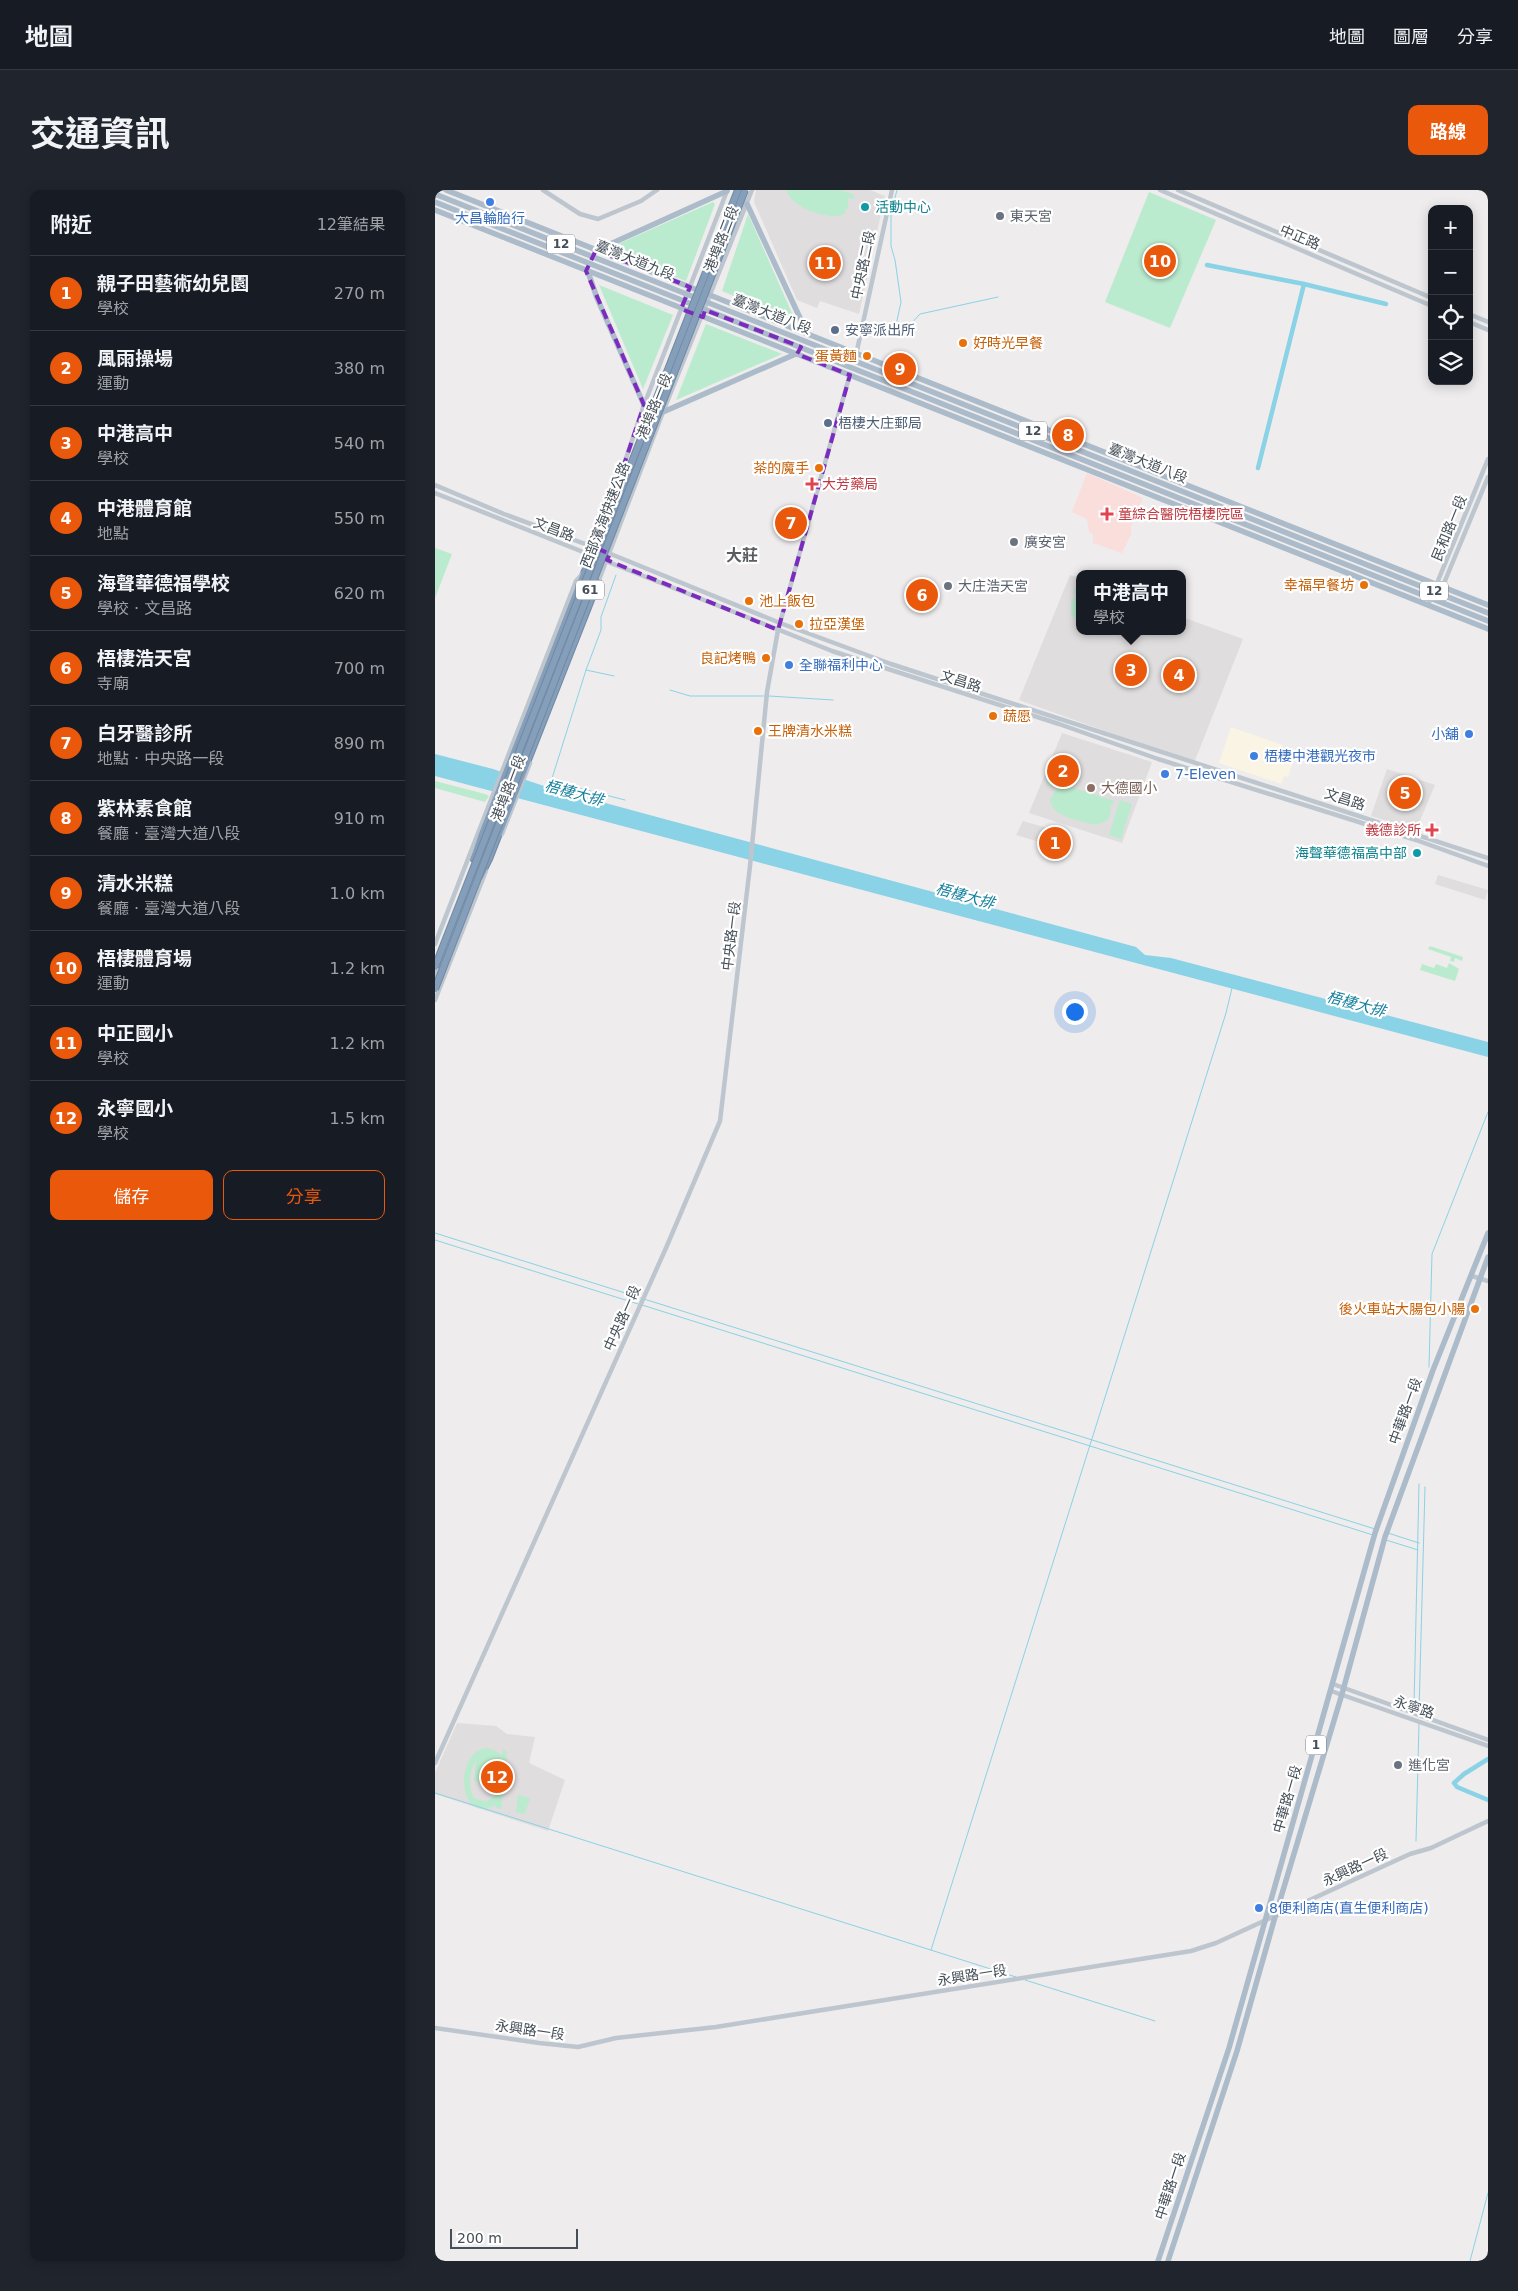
<!DOCTYPE html>
<html lang="zh-TW">
<meta charset="utf-8">
<style>
body{margin:0;font-family:"DejaVu Sans","Noto Sans TC",sans-serif;background:#20242c;color:#f1f3f6}
.controls{position:absolute;right:15px;top:15px;display:grid;overflow:hidden;border-radius:10px;box-shadow:0 2px 12px #0003}
.controls button{width:45px;height:45px;display:grid;place-items:center;padding:0;border:0;border-bottom:1px solid #363941;background:#171b24;color:#f1f3f6;font:25px sans-serif}
.scale{position:absolute;left:15px;bottom:12px;width:128px;box-sizing:border-box;padding-left:5px;border:2px solid #454f58;border-top:0;font-size:14px;line-height:18px;white-space:nowrap;color:#454f58;-webkit-text-stroke:4px #fff;paint-order:stroke}
.you{position:absolute;left:639px;top:821px;width:18px;height:18px;margin:-12px;border:4px solid #fff;border-radius:50%;background:#1a73e8;box-shadow:0 0 0 8px #1a73e833}
.badge{display:grid;place-items:center;width:32px;height:32px;border-radius:50%;background:#ea580c;color:#fff;font-size:16px;font-weight:700}
.pin{position:absolute;translate:-50% -50%;border:2px solid #fff;box-shadow:0 1px 5px #0006}
.popup{position:absolute;left:641px;top:380px;width:110px;height:65px;box-sizing:border-box;display:grid;place-content:center;border-radius:10px;background:#171b24;filter:drop-shadow(0 1px 4px #0005);font-size:16px;white-space:nowrap;color:#9ea1a6}
.popup b{font-size:19px;color:#f1f3f6}
.popup::after{content:'';position:absolute;left:50%;top:100%;margin-left:-10px;border:10px solid transparent;border-top-color:#171b24}
.list{margin:0;padding:0;list-style:none}
h2{display:flex;justify-content:space-between;align-items:center;height:65px;margin:0;padding:0 20px;font-size:21px}
h2 small{font-size:16px;font-weight:400;color:#9ea1a6}
.list li{display:grid;grid-template-columns:32px 1fr auto;gap:15px;align-items:center;box-sizing:border-box;height:75px;padding:0 20px;border-top:1px solid #363941}
.list b{display:block;font-size:19px;white-space:nowrap}
.list p{margin:0;font-size:16px;white-space:nowrap;color:#9ea1a6}
.list em{font-size:16px;font-style:normal;color:#9ea1a6}
.actions{display:flex;gap:10px;padding:15px 20px}
.actions a{flex:1;padding:11px 0;border:1px solid #ea580c;border-radius:10px;text-align:center;font-size:18px;color:#ea580c}
.actions .main{background:#ea580c;color:#fff}
.icon{flex:none;width:28px;height:28px;fill:none;stroke:currentColor;stroke-width:2;stroke-linecap:round;stroke-linejoin:round}
.map{position:relative;flex:none;width:1053px;height:2071px;overflow:hidden;border-radius:10px}
header{display:flex;align-items:center;gap:30px;box-sizing:border-box;height:70px;padding:0 25px;background:#171b24;border-bottom:1px solid #363941}
header strong{font-size:24px}
nav{display:flex;gap:28px;margin-inline-start:auto;font-size:18px}
.intro{display:flex;align-items:center;justify-content:space-between;box-sizing:border-box;height:120px;padding:0 30px}
h1{margin:0;font-size:35px}
.button{padding:12px 22px;border-radius:10px;background:#ea580c;color:#fff;font-size:18px;font-weight:700}
main{display:flex;gap:30px;padding:0 30px}
aside{flex:1;background:#171b24;border-radius:10px;box-shadow:0 2px 12px #0003}
.map>svg:first-child{display:block}
.commercial{fill:#faf4e4}
.education{fill:#dfdddd}
.medical{fill:#f9dedb}
.green{fill:#bbebce;fill-rule:evenodd}
.water{fill:#8ad2e6}
.lines{fill:none;stroke-linecap:round;stroke-linejoin:round}
.stream{stroke:#8ad2e6;stroke-width:1}
.canal{stroke:#8ad2e6;stroke-width:4.5}
.highway-casing{stroke:#7089a5;stroke-width:8}
.minor{stroke:#bdc6ce;stroke-width:4.5}
.major{stroke:#acbbca;stroke-width:5.5}
.highway{stroke:#859eb9;stroke-width:6}
.highway-bridge-casing{stroke:#7089a5;stroke-width:8;stroke-linecap:butt}
.highway-bridge{stroke:#859eb9;stroke-width:6}
.marked{fill:none;stroke:#7b2cbf;stroke-width:4;stroke-dasharray:10 6;stroke-linejoin:round}
.shop-dot{fill:#3f7fe0;stroke:#fff;stroke-width:2}
.culture-dot{fill:#0f9aa8;stroke:#fff;stroke-width:2}
.worship-dot{fill:#6b7280;stroke:#fff;stroke-width:2}
.service-dot{fill:#5c6f8a;stroke:#fff;stroke-width:2}
.food-dot{fill:#e8710a;stroke:#fff;stroke-width:2}
.health-dot{fill:#e0444e;stroke:#fff;stroke-width:2}
.education-dot{fill:#8d6e63;stroke:#fff;stroke-width:2}
.labels{text-anchor:middle;stroke-width:4.5;stroke-linejoin:round;paint-order:stroke}
.shield{fill:#fff;stroke:#7d848a;stroke-width:1}
.shield-label{font-size:12px;font-weight:bold;fill:#454f58}
.culture-label{font-size:14px;fill:#0d838f;stroke:#fff;text-anchor:start}
.worship-label{font-size:14px;fill:#5b616d;stroke:#fff;text-anchor:start}
.shop-label{font-size:14px;fill:#366cbe;stroke:#fff;text-anchor:start}
.street-label{font-size:14px;fill:#454f58;stroke:#fff}
.service-label{font-size:14px;fill:#4e5e75;stroke:#fff;text-anchor:start}
.food-label{font-size:14px;fill:#c56008;stroke:#fff;text-anchor:start}
.health-label{font-size:14px;fill:#be3a42;stroke:#fff;text-anchor:start}
.education-label{font-size:14px;fill:#785e54;stroke:#fff;text-anchor:start}
.water-label{font-size:15px;font-style:italic;fill:#137f9d;stroke:#fff}
.quarter-label{font-size:16px;font-weight:bold;fill:#595c60;stroke:#fff}
</style>
<header>
<strong>地圖</strong>
<nav><a>地圖</a><a>圖層</a><a>分享</a></nav>
</header>
<div class="intro"><h1>交通資訊</h1><a class="button">路線</a></div>
<main>
<aside>
<h2>附近<small>12筆結果</small></h2>
<ul class="list">
<li><span class="badge">1</span><div><b>親子田藝術幼兒園</b><p>學校</p></div><em>270 m</em></li>
<li><span class="badge">2</span><div><b>風雨操場</b><p>運動</p></div><em>380 m</em></li>
<li><span class="badge">3</span><div><b>中港高中</b><p>學校</p></div><em>540 m</em></li>
<li><span class="badge">4</span><div><b>中港體育館</b><p>地點</p></div><em>550 m</em></li>
<li><span class="badge">5</span><div><b>海聲華德福學校</b><p>學校 · 文昌路</p></div><em>620 m</em></li>
<li><span class="badge">6</span><div><b>梧棲浩天宮</b><p>寺廟</p></div><em>700 m</em></li>
<li><span class="badge">7</span><div><b>白牙醫診所</b><p>地點 · 中央路一段</p></div><em>890 m</em></li>
<li><span class="badge">8</span><div><b>紫林素食館</b><p>餐廳 · 臺灣大道八段</p></div><em>910 m</em></li>
<li><span class="badge">9</span><div><b>清水米糕</b><p>餐廳 · 臺灣大道八段</p></div><em>1.0 km</em></li>
<li><span class="badge">10</span><div><b>梧棲體育場</b><p>運動</p></div><em>1.2 km</em></li>
<li><span class="badge">11</span><div><b>中正國小</b><p>學校</p></div><em>1.2 km</em></li>
<li><span class="badge">12</span><div><b>永寧國小</b><p>學校</p></div><em>1.5 km</em></li>
</ul>
<div class="actions"><a class="main">儲存</a><a>分享</a></div>
</aside>
<div class="map">
<svg width="1053" height="2071" viewBox="0 0 1053 2071">
<rect width="100%" height="100%" fill="#eeecec"/>
<path class="commercial" d="M796 537 848 555 845 564 859 569 853 587 849 586 846 594 784 573Z"/>
<g class="education">
<path d="M321 0H435L450 6 424 124 385 111 382 118 362 110 319 12Z"/>
<path d="M635 385 645 388V441H747V427L808 449 759 573 584 510Z"/>
<path d="M627 543 717 572 687 653 594 623Z"/>
<path d="M952 579 1000 595 981 640 936 626Z"/>
<path d="M588 631 636 645 631 660 581 645Z"/>
<path d="M1003 685 1053 700 1050 710 1000 694Z"/>
<path d="M22 1533 61 1536 72 1544 100 1547 94 1573 130 1590 113 1641 0 1604V1583Z"/>
</g>
<path class="medical" d="M652 283 708 308 696 336V344L687 363 658 353V344L654 342 652 329 637 322Z"/>
<g class="green">
<path d="M352 0H406L420 5 418 9 413 8V17L409 24C395 32 353 16 352 0Z"/>
<path d="M714 2 781 30 735 138 670 112Z"/>
<path d="M278 12 280 14 251 91 172 62 174 58Z"/>
<path d="M313 24 361 132 287 101Z"/>
<path d="M164 95 238 125 208 199Z"/>
<path d="M271 134 347 164 241 210Z"/>
<path d="M0 358 17 364 0 408Z"/>
<path d="M640 398 645 400V432L636 425V411L643 405 638 403Z"/>
<path d="M612 589 679 611 677 615H675L676 621 673 630 661 635C647 631 617 628 615 610L622 598 611 594Z"/>
<path d="M0 591 50 604 54 606 50 612 0 598Z"/>
<path d="M685 610 697 614 686 649 674 645Z"/>
<path d="M995 756 1028 767 1027 771 1020 768 1019 772 1015 771 1016 767 993 759Z"/>
<path d="M1014 773 1024 779 1020 791 985 780 987 774 999 778 1001 774 1012 778Z"/>
<path d="M50 1558 57 1559 67 1565 68 1560 72 1561 66 1619 61 1618 60 1615C24 1636 18 1565 50 1558ZM41 1570 39 1591 59 1594 62 1571 64 1575 62 1604 51 1612 39 1608C32 1598 35 1579 41 1570Z"/>
<path d="M83 1605 95 1608 90 1624 81 1622Z"/>
</g>
<path class="water" d="M0 564 58 579 115 598 701 757 710 765 736 768 1053 852V867L0 586Z"/>
<g class="lines">
<g class="stream">
<path d="M462 0 456 23V56L460 70 466 112 461 135 472 138 485 124 563 107"/>
<path d="M151 480 179 486"/>
<path d="M235 500 255 506H330"/>
<path d="M334 506 398 510"/>
<path d="M116 591 190 610"/>
<path d="M114 598 151 480 166 440V427L181 385"/>
<path d="M0 1043 206 1108"/>
<path d="M0 1050 203 1114"/>
<path d="M209 1109 940 1339"/>
<path d="M207 1115 938 1345"/>
<path d="M994 1177 997 1064 1053 922"/>
<path d="M953 1343 984 1353"/>
<path d="M951 1350 983 1360"/>
<path d="M979 1516 984 1294"/>
<path d="M984 1522 990 1297"/>
<path d="M0 1603 581 1787"/>
<path d="M981 1651 984 1534"/>
<path d="M496 1760 791 823 797 798"/>
<path d="M590 1790 720 1831"/>
<path d="M1035 2071 1053 2003"/>
</g>
<g class="canal">
<path d="M772 75 869 94 951 114"/>
<path d="M823 278 869 94"/>
<path d="M1053 1569 1029 1584 1019 1593 1022 1597 1053 1610"/>
</g>
<g class="highway-casing">
<g id="highway">
<path d="M39 669 47 644 150 381"/>
<path d="M45 687 54 669 163 392"/>
</g>
</g>
<g class="minor">
<path d="M108 0 145 24 163 29 206 11 222 0"/>
<path d="M725 0 997 116"/>
<path d="M743 0 997 108"/>
<path d="M1034 124 1053 132"/>
<path d="M1034 132 1053 140"/>
<path d="M421 165 457 0"/>
<path d="M0 295 69 324 161 358 345 433 456 474 1053 668"/>
<path d="M0 303 397 461 624 534 723 569 981 650 1053 676"/>
<path d="M164 348 209 215 292 1"/>
<path d="M162 395 228 222 317 0"/>
<path d="M1007 398 1053 287"/>
<path d="M993 415 1053 269"/>
<path d="M67 644 95 573"/>
<path d="M0 754 141 391 150 381 159 362"/>
<path d="M0 787 144 415"/>
<path d="M0 810 51 681"/>
<path d="M1037 1086 1053 1091"/>
<path d="M898 1494 1053 1550"/>
<path d="M896 1501 1053 1556"/>
<path d="M0 1573 231 1058 285 931 315 676 332 502 343 440 415 184"/>
<path d="M0 1838 104 1853 143 1857 181 1848 281 1837 756 1761 781 1753 975 1664 996 1658 1053 1631"/>
</g>
<g class="major">
<path d="M11 0 1053 415"/>
<path d="M0 4 1053 423"/>
<path d="M0 12 1053 431"/>
<path d="M312 14 372 143"/>
<path d="M0 20 1053 439"/>
<path d="M160 61 292 1"/>
<path d="M152 79 162 108 209 215"/>
<path d="M228 222 363 163"/>
<path d="M723 2071 794 1858 940 1343 998 1180 1053 1043"/>
<path d="M733 2071 802 1861 840 1727 907 1504 950 1347 1053 1067"/>
</g>
<use href="#highway" class="highway"/>
<g class="highway-bridge-casing">
<g id="highway-bridge">
<path d="M0 777 303 0"/>
<path d="M0 799 310 0"/>
</g>
</g>
<use href="#highway-bridge" class="highway-bridge"/>
</g>
<path class="marked" d="M161 60 255 97 246 119 268 127 270 120 366 157 362 164 415 185 343 440 172 370 175 364 161 358 209 215 151 81Z"/>
<g class="shop-dot">
<circle cx="55" cy="12" r="5"/>
<circle cx="354" cy="475" r="5"/>
<circle cx="1034" cy="544" r="5"/>
<circle cx="819" cy="566" r="5"/>
<circle cx="730" cy="584" r="5"/>
<circle cx="824" cy="1718" r="5"/>
</g>
<g class="culture-dot">
<circle cx="430" cy="17" r="5"/>
<circle cx="982" cy="663" r="5"/>
</g>
<g class="worship-dot">
<circle cx="565" cy="26" r="5"/>
<circle cx="579" cy="352" r="5"/>
<circle cx="513" cy="396" r="5"/>
<circle cx="963" cy="1575" r="5"/>
</g>
<g class="service-dot">
<circle cx="400" cy="140" r="5"/>
<circle cx="393" cy="233" r="5"/>
</g>
<g class="food-dot">
<circle cx="528" cy="153" r="5"/>
<circle cx="432" cy="166" r="5"/>
<circle cx="384" cy="278" r="5"/>
<circle cx="929" cy="395" r="5"/>
<circle cx="314" cy="411" r="5"/>
<circle cx="364" cy="434" r="5"/>
<circle cx="331" cy="468" r="5"/>
<circle cx="558" cy="526" r="5"/>
<circle cx="323" cy="541" r="5"/>
<circle cx="1040" cy="1119" r="5"/>
</g>
<g class="health-dot">
<path d="M374.5 286.5h5v5h5v5h-5v5h-5v-5h-5v-5h5z"/>
<path d="M669.5 316.5h5v5h5v5h-5v5h-5v-5h-5v-5h5z"/>
<path d="M994.5 632.5h5v5h5v5h-5v5h-5v-5h-5v-5h5z"/>
</g>
<circle class="education-dot" cx="656" cy="598" r="5"/>
<g class="labels">
<g class="shield">
<rect x="112" y="44.5" width="28" height="19" rx="4"/>
<rect x="584" y="231.5" width="28" height="19" rx="4"/>
<rect x="141" y="390.5" width="28" height="19" rx="4"/>
<rect x="985" y="391.5" width="28" height="19" rx="4"/>
<rect x="871" y="1545.5" width="20" height="19" rx="4"/>
</g>
<g class="shield-label">
<text x="126" y="58">12</text>
<text x="598" y="245">12</text>
<text x="155" y="404">61</text>
<text x="999" y="405">12</text>
<text x="881" y="1559">1</text>
</g>
<g class="culture-label">
<text x="440" y="22">活動中心</text>
<text x="972" y="668" text-anchor="end">海聲華德福高中部</text>
</g>
<g class="worship-label">
<text x="575" y="31">東天宮</text>
<text x="589" y="357">廣安宮</text>
<text x="523" y="401">大庄浩天宮</text>
<text x="973" y="1580">進化宮</text>
</g>
<g class="shop-label">
<text x="55" y="33" text-anchor="middle">大昌輪胎行</text>
<text x="364" y="480">全聯福利中心</text>
<text x="1024" y="549" text-anchor="end">小舖</text>
<text x="829" y="571">梧棲中港觀光夜市</text>
<text x="740" y="589">7-Eleven</text>
<text x="834" y="1723">8便利商店(直生便利商店)</text>
</g>
<g class="street-label">
<text transform="translate(865 47) rotate(23)" y="5">中正路</text>
<text transform="translate(286 49) rotate(-69)" y="5">港埠路二段</text>
<text transform="translate(200 70) rotate(22)" y="5">臺灣大道九段</text>
<text transform="translate(428 75) rotate(-78)" y="5">中央路二段</text>
<text transform="translate(337 124) rotate(22)" y="5">臺灣大道八段</text>
<text transform="translate(219 216) rotate(-68)" y="5">港埠路一段</text>
<text transform="translate(713 273) rotate(22)" y="5">臺灣大道八段</text>
<text transform="translate(170 325) rotate(-69)" y="5">西部濱海快速公路</text>
<text transform="translate(1014 338) rotate(-68)" y="5">民和路一段</text>
<text transform="translate(119 339) rotate(21)" y="5">文昌路</text>
<text transform="translate(526 491) rotate(18)" y="5">文昌路</text>
<text transform="translate(73 598) rotate(-69)" y="5">港埠路一段</text>
<text transform="translate(910 609) rotate(18)" y="5">文昌路</text>
<text transform="translate(296 746) rotate(-83)" y="5">中央路一段</text>
<text transform="translate(187 1128) rotate(-66)" y="5">中央路一段</text>
<text transform="translate(970 1221) rotate(-70)" y="5">中華路一段</text>
<text transform="translate(979 1517) rotate(19)" y="5">永寧路</text>
<text transform="translate(852 1609) rotate(-74)" y="5">中華路一段</text>
<text transform="translate(920 1677) rotate(-25)" y="5">永興路一段</text>
<text transform="translate(537 1785) rotate(-9)" y="5">永興路一段</text>
<text transform="translate(95 1840) rotate(8)" y="5">永興路一段</text>
<text transform="translate(735 1996) rotate(-72)" y="5">中華路一段</text>
</g>
<g class="service-label">
<text x="410" y="145">安寧派出所</text>
<text x="403" y="238">梧棲大庄郵局</text>
</g>
<g class="food-label">
<text x="538" y="158">好時光早餐</text>
<text x="422" y="171" text-anchor="end">蛋黃麵</text>
<text x="374" y="283" text-anchor="end">茶的魔手</text>
<text x="919" y="400" text-anchor="end">幸福早餐坊</text>
<text x="324" y="416">池上飯包</text>
<text x="374" y="439">拉亞漢堡</text>
<text x="321" y="473" text-anchor="end">良記烤鴨</text>
<text x="568" y="531">蔬愿</text>
<text x="333" y="546">王牌清水米糕</text>
<text x="1030" y="1124" text-anchor="end">後火車站大腸包小腸</text>
</g>
<g class="health-label">
<text x="387" y="299">大芳藥局</text>
<text x="683" y="329">童綜合醫院梧棲院區</text>
<text x="986" y="645" text-anchor="end">義德診所</text>
</g>
<g class="education-label">
<text x="666" y="603">大德國小</text>
</g>
<g class="water-label">
<text transform="translate(139 603) rotate(15)" y="5">梧棲大排</text>
<text transform="translate(530 706) rotate(15)" y="5">梧棲大排</text>
<text transform="translate(921 814) rotate(15)" y="5">梧棲大排</text>
</g>
<g class="quarter-label">
<text x="307" y="371">大莊</text>
</g>
</g>
</svg>
<div class="controls">
<button>+</button>
<button>−</button>
<button><svg class="icon" aria-label="locate" viewBox="0 0 24 24"><circle cx="12" cy="12" r="6"/><path d="M12 2v4M12 18v4M2 12h4M18 12h4"/></svg></button>
<button><svg class="icon" aria-label="layers" viewBox="0 0 24 24"><path d="M12 4l9 5-9 5-9-5zM3 14l9 5 9-5"/></svg></button>
</div>
<div class="scale">200 m</div>
<div class="you"></div>
<div class="pin badge" style="left:620px;top:653px">1</div>
<div class="pin badge" style="left:628px;top:581px">2</div>
<div class="pin badge" style="left:696px;top:480px">3</div>
<div class="popup"><b>中港高中</b>學校</div>
<div class="pin badge" style="left:744px;top:485px">4</div>
<div class="pin badge" style="left:970px;top:603px">5</div>
<div class="pin badge" style="left:487px;top:405px">6</div>
<div class="pin badge" style="left:356px;top:333px">7</div>
<div class="pin badge" style="left:633px;top:245px">8</div>
<div class="pin badge" style="left:465px;top:179px">9</div>
<div class="pin badge" style="left:725px;top:71px">10</div>
<div class="pin badge" style="left:390px;top:73px">11</div>
<div class="pin badge" style="left:62px;top:1587px">12</div>
</div>
</main>
